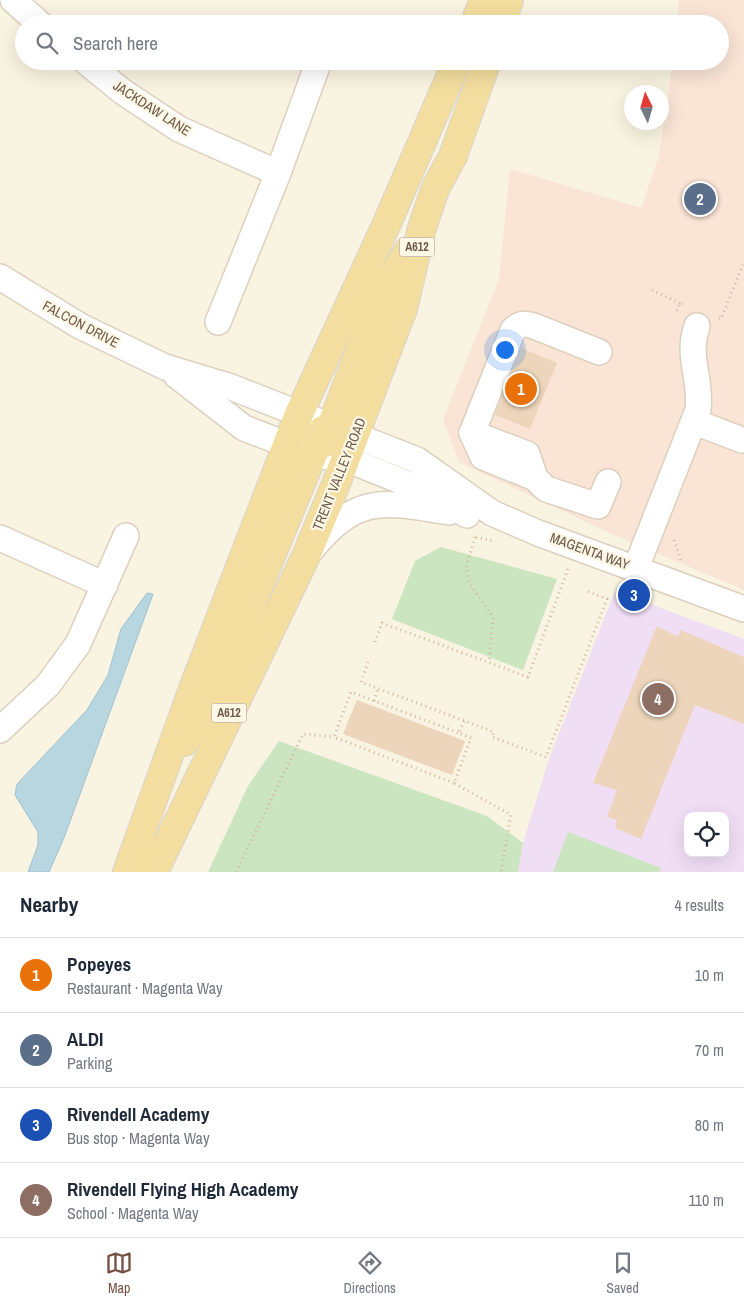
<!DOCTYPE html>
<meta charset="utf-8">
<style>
body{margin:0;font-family:"Archivo Narrow",sans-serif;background:#f2f2f3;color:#1f2937}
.controls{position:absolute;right:15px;bottom:15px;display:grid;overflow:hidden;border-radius:10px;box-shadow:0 5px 20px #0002}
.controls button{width:45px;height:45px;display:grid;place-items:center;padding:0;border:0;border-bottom:1px solid #e0e1e3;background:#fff;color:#1f2937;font:25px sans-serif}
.compass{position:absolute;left:624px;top:85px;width:45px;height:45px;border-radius:50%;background:#fff;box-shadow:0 5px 20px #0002;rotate:355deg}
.you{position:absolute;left:504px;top:349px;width:18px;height:18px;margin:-12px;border:4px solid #fff;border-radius:50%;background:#1a73e8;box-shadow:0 0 0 8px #1a73e833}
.badge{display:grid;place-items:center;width:32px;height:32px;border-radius:50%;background:#735043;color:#fff;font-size:16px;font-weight:700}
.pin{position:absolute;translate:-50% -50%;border:2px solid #fff;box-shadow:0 1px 5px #0006}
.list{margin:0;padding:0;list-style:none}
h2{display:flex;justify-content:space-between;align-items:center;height:65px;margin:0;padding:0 20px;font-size:21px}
h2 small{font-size:16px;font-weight:400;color:#747a83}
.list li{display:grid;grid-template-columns:32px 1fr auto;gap:15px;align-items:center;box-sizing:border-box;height:75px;padding:0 20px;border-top:1px solid #e0e1e3}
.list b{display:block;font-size:19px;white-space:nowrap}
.list p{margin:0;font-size:16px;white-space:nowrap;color:#747a83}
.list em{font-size:16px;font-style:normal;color:#747a83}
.icon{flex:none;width:28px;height:28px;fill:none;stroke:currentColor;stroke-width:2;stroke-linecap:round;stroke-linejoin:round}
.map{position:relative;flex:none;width:744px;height:872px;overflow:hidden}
.search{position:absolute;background:#fff;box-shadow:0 5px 20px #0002;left:15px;right:15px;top:15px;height:55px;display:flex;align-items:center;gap:12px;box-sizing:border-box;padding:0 18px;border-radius:28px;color:#747a83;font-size:19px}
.sheet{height:365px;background:#fff}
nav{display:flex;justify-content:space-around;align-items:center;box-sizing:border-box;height:70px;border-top:1px solid #e0e1e3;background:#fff;font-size:14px;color:#747a83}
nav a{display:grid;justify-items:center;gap:2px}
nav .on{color:#735043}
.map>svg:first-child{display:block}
.commercial{fill:#f9e4d5}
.education{fill:#f0def5;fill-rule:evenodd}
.green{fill:#cbe5c1}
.water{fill:#b8d6e0;stroke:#9fc3d1}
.building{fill:#ecd5bb}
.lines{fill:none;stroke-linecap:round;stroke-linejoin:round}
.minor-casing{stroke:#dcd0be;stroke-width:28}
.major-casing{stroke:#d9d4d0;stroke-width:30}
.path{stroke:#d0b89f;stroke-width:3;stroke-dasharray:1 4;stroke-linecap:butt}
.minor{stroke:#fff;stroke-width:25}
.major{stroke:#f3de9f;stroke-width:28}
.labels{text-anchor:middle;stroke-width:4.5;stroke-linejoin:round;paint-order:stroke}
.shield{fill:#fdf7e6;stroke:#998a7a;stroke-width:1}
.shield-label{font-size:12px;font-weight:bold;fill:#6e5b4b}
.street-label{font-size:14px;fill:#6e5b4b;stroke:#fdf7e6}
</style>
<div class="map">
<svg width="744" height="872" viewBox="0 0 744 872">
<rect width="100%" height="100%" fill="#f9f3e1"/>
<path class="commercial" d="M679 0H744V590L605 531 459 462 443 420 499 279 510 169 641 208 659 156 673 61H720V24H677Z"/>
<path class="education" d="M615 591 744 639V872H518L523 843 549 759ZM688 816H725V853H688Z"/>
<g class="green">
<path d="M441 547 557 579 523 670 392 619 415 561Z"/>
<path d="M279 741 487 816 523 843 518 872H208L248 786Z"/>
<path d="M568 832 661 868 659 872H553Z"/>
</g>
<path class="water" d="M147 593 153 594 152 597 64 838 49 872H28L38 845V832L15 795 17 784 87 710 108 675 121 629Z"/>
<g class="building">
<path d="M521 348 557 363 530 429 495 415Z"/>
<path d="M657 626 678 637 681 630 744 657V724L695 705 641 839 615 828 617 820 607 817 617 790 593 783Z"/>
<path d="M357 700 465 741 452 775 343 734Z"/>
</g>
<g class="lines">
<g class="minor-casing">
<g id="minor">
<path d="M13 0 40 24"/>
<path d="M85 61 123 92 179 129 278 173"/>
<path d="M0 277 80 326 165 367 231 387 417 460 492 513 538 533 744 609"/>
<path d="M218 322 278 173 319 61"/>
<path d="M599 352 534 326C525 323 520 323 513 330L472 433 483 457 535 478 546 489 598 506 608 482"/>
<path d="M177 376 244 428 314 455 346 459 418 488 467 515"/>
<path d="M695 422 742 440"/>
<path d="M472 433 527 454 535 478"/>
<path d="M0 538 105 585"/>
<path d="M311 550C357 494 383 501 449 512"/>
<path d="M636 568 698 410C702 379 686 357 697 326"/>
<path d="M0 730 48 685 78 644 126 536"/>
</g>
</g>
<g class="major-casing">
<g id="major">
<path d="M474 24 484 0"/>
<path d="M501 24 509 0"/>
<path d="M325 443 379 300 408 251"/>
<path d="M184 742 209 707 323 430 332 426"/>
<path d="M127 872 194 686 299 414 388 221 457 61"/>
<path d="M154 872 306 556 336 484 403 309 422 228 436 187 453 156 487 61"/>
</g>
</g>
<g class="path">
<path d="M652 290 680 303"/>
<path d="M677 311 680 303 685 305"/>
<path d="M719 318 721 319 744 262"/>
<path d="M475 537 466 568 470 584 493 617 489 663"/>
<path d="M476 537 492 541"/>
<path d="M674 540 681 560"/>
<path d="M375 642 382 623 528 677 568 569"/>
<path d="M368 662 361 682 494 732 492 737 546 757 607 599 587 591"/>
<path d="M374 701 378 689"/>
<path d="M464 721 459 733 471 738 454 783 511 815 501 872"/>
<path d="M454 783 334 737 351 692 459 733"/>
<path d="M236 872 303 734 334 737"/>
</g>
<use href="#minor" class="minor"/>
<use href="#major" class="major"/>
</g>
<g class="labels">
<g class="shield">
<rect x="399.5" y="237.5" width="35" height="19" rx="4"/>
<rect x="211.5" y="703.5" width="35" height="19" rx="4"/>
</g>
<g class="shield-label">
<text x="417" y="251">A612</text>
<text x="229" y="717">A612</text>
</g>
<g class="street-label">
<text transform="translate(152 108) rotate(33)" y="5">JACKDAW LANE</text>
<text transform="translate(81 324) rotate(28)" y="5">FALCON DRIVE</text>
<text transform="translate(339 474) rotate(-68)" y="5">TRENT VALLEY ROAD</text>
<text transform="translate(590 551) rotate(20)" y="5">MAGENTA WAY</text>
</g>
</g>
</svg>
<div class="controls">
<button><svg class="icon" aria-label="locate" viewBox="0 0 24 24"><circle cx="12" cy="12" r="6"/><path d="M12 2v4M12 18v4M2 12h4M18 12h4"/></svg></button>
</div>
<svg class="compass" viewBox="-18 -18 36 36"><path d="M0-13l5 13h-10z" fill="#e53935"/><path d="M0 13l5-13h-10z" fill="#747a83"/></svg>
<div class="you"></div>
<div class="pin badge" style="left:521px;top:389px;background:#e8710a">1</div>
<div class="pin badge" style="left:700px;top:199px;background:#5c6f8a">2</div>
<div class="pin badge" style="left:634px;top:595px;background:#1a4fb4">3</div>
<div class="pin badge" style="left:658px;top:699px;background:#8d6e63">4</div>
<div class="search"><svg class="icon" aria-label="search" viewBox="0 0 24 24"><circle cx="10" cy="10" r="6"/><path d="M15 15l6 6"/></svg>Search here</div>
</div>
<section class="sheet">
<h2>Nearby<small>4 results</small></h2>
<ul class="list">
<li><span class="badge" style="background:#e8710a">1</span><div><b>Popeyes</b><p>Restaurant · Magenta Way</p></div><em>10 m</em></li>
<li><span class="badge" style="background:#5c6f8a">2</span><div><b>ALDI</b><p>Parking</p></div><em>70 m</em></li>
<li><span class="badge" style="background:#1a4fb4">3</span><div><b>Rivendell Academy</b><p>Bus stop · Magenta Way</p></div><em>80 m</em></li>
<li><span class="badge" style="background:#8d6e63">4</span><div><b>Rivendell Flying High Academy</b><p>School · Magenta Way</p></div><em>110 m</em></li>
</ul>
</section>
<nav>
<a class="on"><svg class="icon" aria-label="map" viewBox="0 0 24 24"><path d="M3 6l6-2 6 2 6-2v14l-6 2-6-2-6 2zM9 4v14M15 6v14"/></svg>Map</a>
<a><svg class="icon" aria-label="directions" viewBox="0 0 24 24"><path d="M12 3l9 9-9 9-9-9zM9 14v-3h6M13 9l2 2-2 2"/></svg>Directions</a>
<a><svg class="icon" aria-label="saved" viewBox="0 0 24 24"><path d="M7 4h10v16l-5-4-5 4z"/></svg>Saved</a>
</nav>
